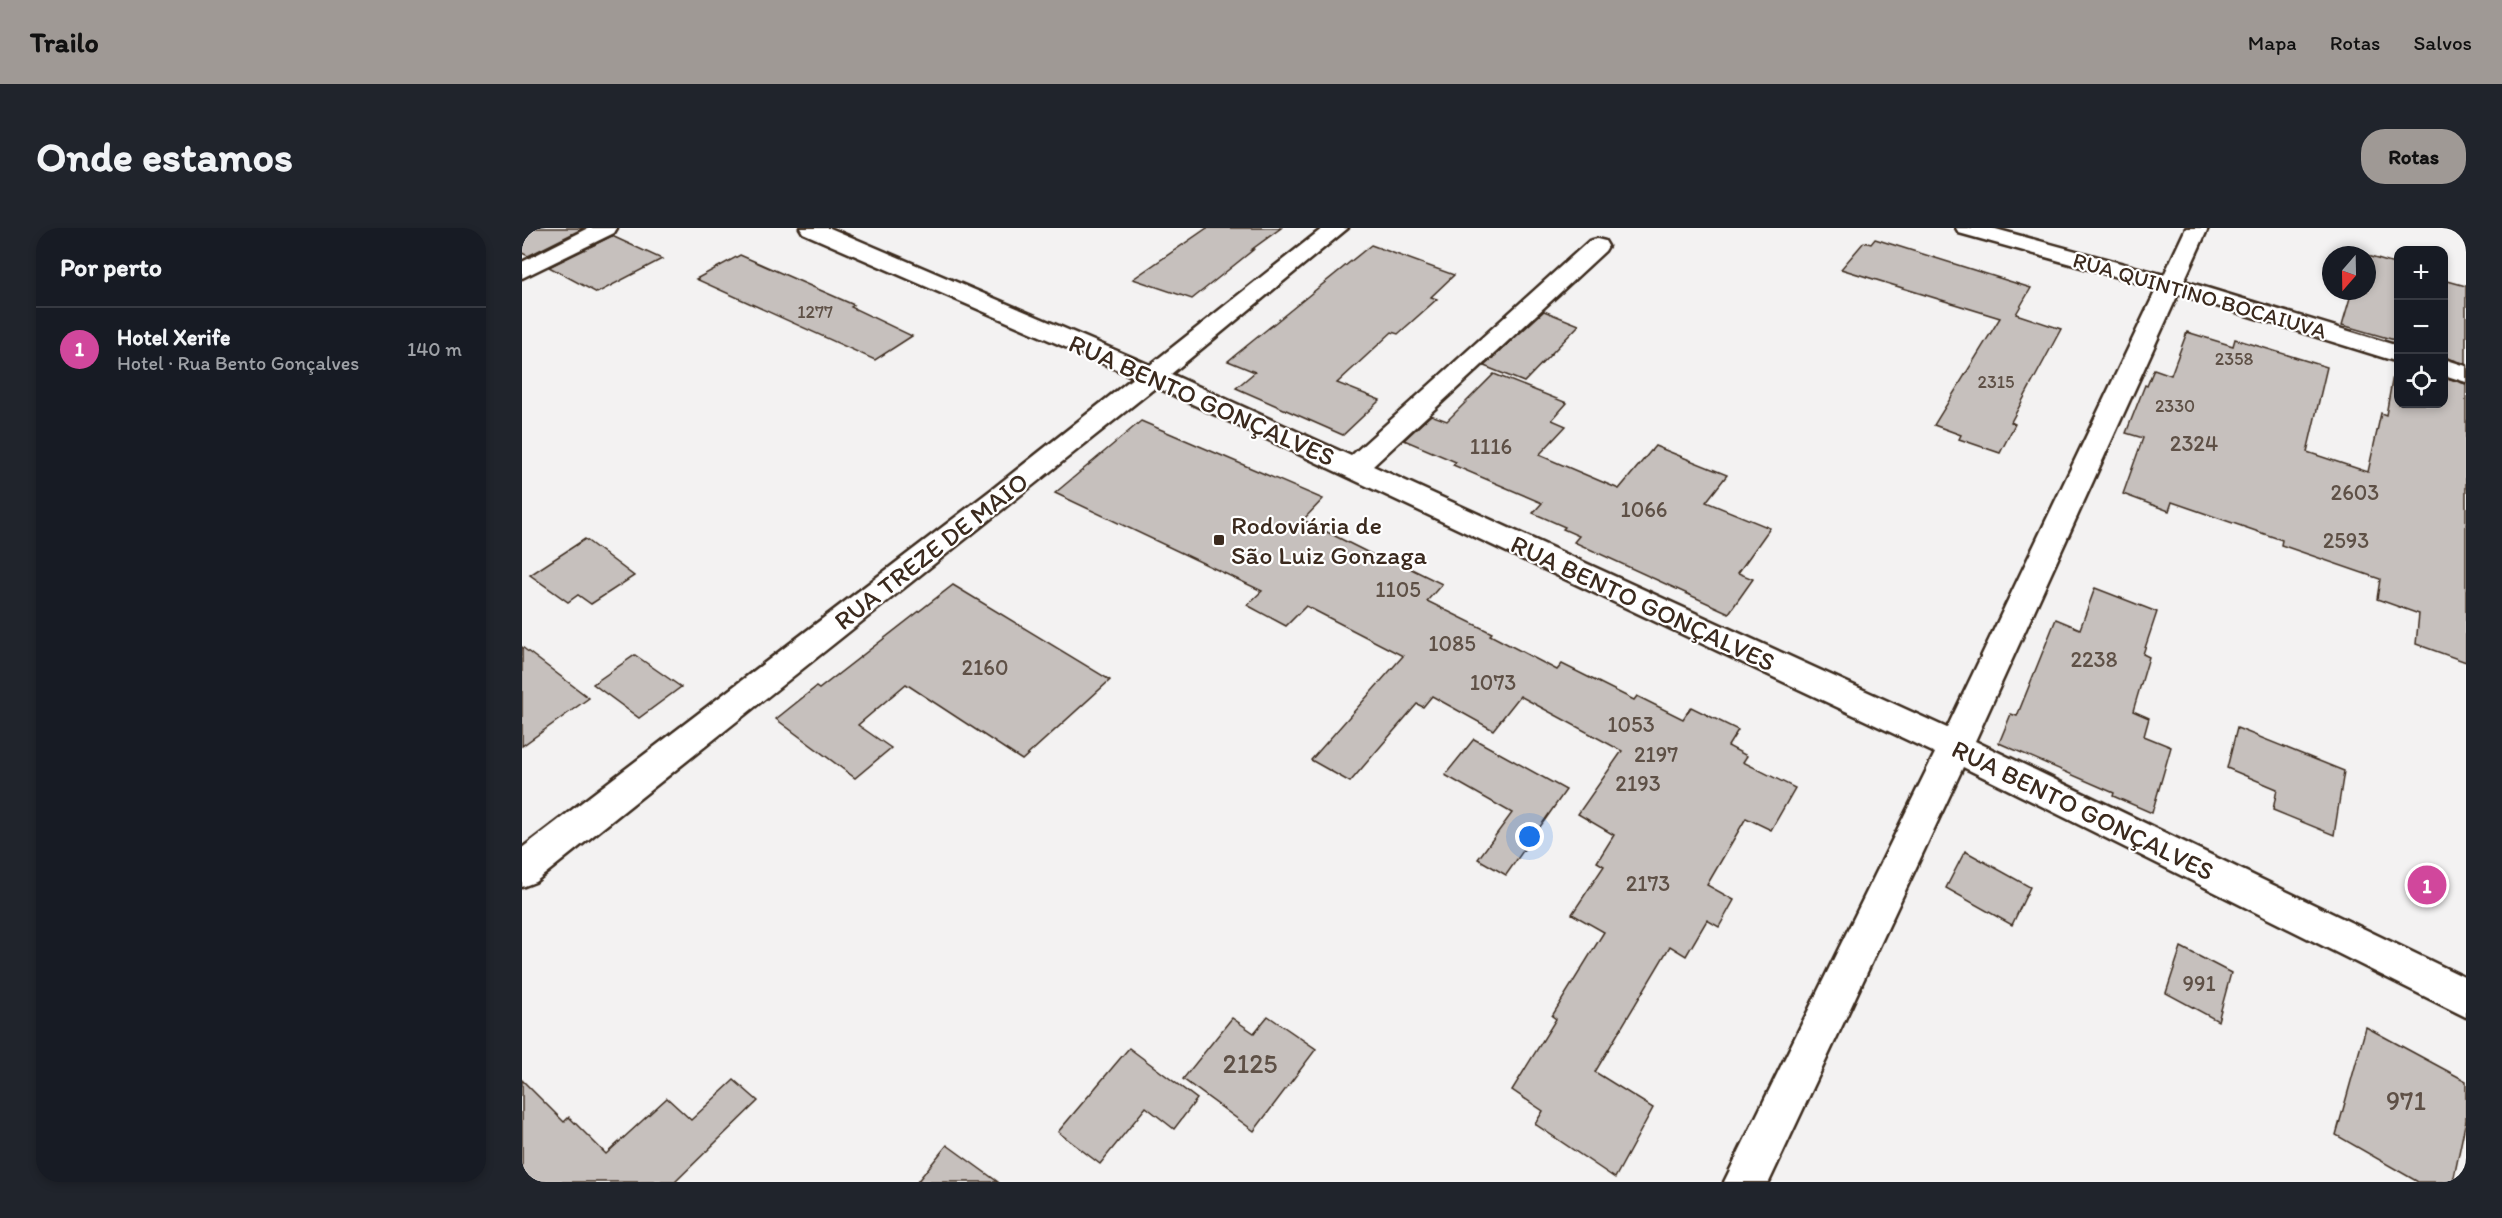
<!DOCTYPE html>
<html lang="pt">
<meta charset="utf-8">
<style>
body{margin:0;font-family:Itim,sans-serif;background:#20242c;color:#f1f3f6}
.controls{position:absolute;right:18px;top:18px;display:grid;overflow:hidden;border-radius:12px;box-shadow:0 3px 9px #0003}
.controls button{width:54px;height:54px;display:grid;place-items:center;padding:0;border:0;border-bottom:2px solid #363941;background:#171b24;color:#f1f3f6;font:30px sans-serif}
.compass{position:absolute;left:1800px;top:18px;width:54px;height:54px;border-radius:50%;background:#171b24;box-shadow:0 3px 9px #0003;rotate:200deg}
.you{position:absolute;left:1008px;top:609px;width:21px;height:21px;margin:-15px;border:4px solid #fff;border-radius:50%;background:#1a73e8;box-shadow:0 0 0 9px #1a73e833}
.badge{display:grid;place-items:center;width:39px;height:39px;border-radius:50%;background:#9f9995;color:#fff;font-size:20px;font-weight:700}
.pin{position:absolute;translate:-50% -50%;border:3px solid #fff;box-shadow:0 2px 6px #0006}
.list{margin:0;padding:0;list-style:none}
h2{display:flex;justify-content:space-between;align-items:center;height:78px;margin:0;padding:0 24px;font-size:26px}
h2 small{font-size:20px;font-weight:400;color:#9ea1a6}
.list li{display:grid;grid-template-columns:39px 1fr auto;gap:18px;align-items:center;box-sizing:border-box;height:84px;padding:0 24px;border-top:2px solid #363941}
.list b{display:block;font-size:22px;white-space:nowrap}
.list p{margin:0;font-size:20px;white-space:nowrap;color:#9ea1a6}
.list em{font-size:20px;font-style:normal;color:#9ea1a6}
.icon{flex:none;width:33px;height:33px;fill:none;stroke:currentColor;stroke-width:2;stroke-linecap:round;stroke-linejoin:round}
.map{position:relative;flex:none;width:1944px;height:954px;overflow:hidden;border-radius:24px}
header{display:flex;align-items:center;gap:36px;box-sizing:border-box;height:84px;padding:0 30px;background:#9f9995;color:#111}
header strong{font-size:28px}
nav{display:flex;gap:33px;margin-inline-start:auto;font-size:21px}
.intro{display:flex;align-items:center;justify-content:space-between;box-sizing:border-box;height:144px;padding:0 36px}
h1{margin:0;font-size:42px}
.button{padding:15px 27px;border-radius:24px;background:#9f9995;color:#111;font-size:21px;font-weight:700}
main{display:flex;gap:36px;padding:0 36px}
aside{flex:1;background:#171b24;border-radius:24px;box-shadow:0 3px 9px #0003}
.map>svg:first-child{display:block}
.building{fill:#c6c0bd;stroke:#3b2a1e;stroke-width:1.5}
.lines{fill:none;stroke-linecap:round;stroke-linejoin:round}
.minor-casing{stroke:#3b2a1e;stroke-width:5}
.minor{fill:#fff;fill-rule:evenodd}
.poi-dot{fill:#3b2a1e;stroke:#fff;stroke-width:2}
.labels{text-anchor:middle;stroke-width:4.5;stroke-linejoin:round;paint-order:stroke}
.far-number-label{font-size:18px;fill:#5e5046}
.far-street-label{font-size:22px;fill:#3b2a1e;stroke:#fff}
.number-label{font-size:22px;fill:#5e5046}
.street-label{font-size:26px;fill:#3b2a1e;stroke:#fff}
.poi-label{font-size:26px;fill:#3b2a1e;stroke:#fff;text-anchor:start}
.near-number-label{font-size:27px;fill:#5e5046}
</style>
<header>
<strong>Trailo</strong>
<nav><a>Mapa</a><a>Rotas</a><a>Salvos</a></nav>
</header>
<div class="intro"><h1>Onde estamos</h1><a class="button">Rotas</a></div>
<main>
<aside>
<h2>Por perto<small></small></h2>
<ul class="list">
<li><span class="badge" style="background:#d1479c">1</span><div><b>Hotel Xerife</b><p>Hotel · Rua Bento Gonçalves</p></div><em>140 m</em></li>
</ul>
</aside>
<div class="map">
<svg width="1944" height="954" viewBox="0 0 1944 954">
<rect width="100%" height="100%" fill="#f3f2f2"/>
<filter id="ink" filterUnits="userSpaceOnUse"><feTurbulence type="fractalNoise" baseFrequency=".0167" numOctaves="2"/><feDisplacementMap in="SourceGraphic" scale="12" xChannelSelector="R" yChannelSelector="G"/><feConvolveMatrix kernelMatrix="1 2 1 2 8 2 1 2 1" color-interpolation-filters="sRGB"/></filter>
<g filter="url(#ink)">
<g class="building">
<path d="M0 0H62L6 28 0 25Z"/>
<path d="M685 0H759L729 22H731L670 71 611 51Z"/>
<path d="M90 8 140 31 75 65 27 39Z"/>
<path d="M1353 11 1509 60 1494 86 1539 101 1489 194 1493 196 1478 225 1437 211 1439 207 1412 197 1478 90 1319 41 1342 14 1349 16Z"/>
<path d="M849 17 932 47 909 69 915 71 876 106 870 104 815 155 858 172 821 207 714 160 733 144 706 133Z"/>
<path d="M218 27 332 77 329 79 390 108 353 132 174 51Z"/>
<path d="M1845 28 1876 37V113L1820 97 1830 63H1845Z"/>
<path d="M1922 52 1944 58V136L1922 129Z"/>
<path d="M1022 83 1057 97 1002 154 962 138Z"/>
<path d="M1665 104 1711 118 1713 111 1805 139 1785 224 1846 244 1859 185 1864 187 1873 136H1876V176H1922V149L1944 156V434L1894 416 1897 386 1855 371 1858 351 1759 317 1760 312 1650 274 1647 283 1601 266 1621 210 1604 205 1623 157 1625 158 1632 141 1649 147Z"/>
<path d="M972 146 1045 175 1030 192 1044 198 1017 227 1097 261 1133 218 1205 247 1184 274 1248 300 1216 345 1231 351 1207 385 1052 314 1057 308 1041 301 1043 299 1011 285 1020 275 931 237 934 234 882 212 909 187 925 193Z"/>
<path d="M619 193 801 271 781 292 863 333 867 330 920 356 905 373 970 405 968 407 1035 442 1040 436 1112 472 1115 468 1161 491 1169 479 1216 502 1206 518 1225 528 1221 534 1273 560 1249 602 1224 590 1185 657 1212 672 1197 699 1185 692 1164 728 1148 718 1073 844 1131 880 1093 950 1013 896 1021 883 990 862 1034 791 1030 788 1082 704 1050 686 1082 638 1075 634 1092 607 1056 586 1100 523 998 468 971 502 910 468 901 479 895 476 828 554 789 532 881 428 784 378 764 398 725 377 740 363 533 265Z"/>
<path d="M63 311 112 348 69 376 56 367 46 374 8 347Z"/>
<path d="M431 357 588 452 500 532 384 456 336 497 369 520 333 550 254 491 294 459 297 461Z"/>
<path d="M1573 360 1635 384 1621 426 1627 429 1611 483 1627 490 1622 508 1649 519 1630 585 1591 568 1592 565 1477 515 1489 486 1495 488 1534 391 1558 401Z"/>
<path d="M0 419 67 470 0 518Z"/>
<path d="M113 427 159 459 117 490 71 456Z"/>
<path d="M1715 500 1822 543 1812 607 1751 582 1755 561 1705 540Z"/>
<path d="M952 511 1044 562 984 647 956 631 990 585 923 547Z"/>
<path d="M1443 623 1508 659 1490 697 1424 660Z"/>
<path d="M1659 719 1709 745 1696 793 1644 765Z"/>
<path d="M746 788 794 821 732 903 661 851 710 790 732 805Z"/>
<path d="M1844 799 1944 853V892L1931 954H1896L1814 907Z"/>
<path d="M607 820 675 871 652 901 624 879 578 936 536 904Z"/>
<path d="M0 852 42 894 47 889 84 926 145 870 169 892 212 852 236 873 153 954H0Z"/>
<path d="M425 917 476 954H395Z"/>
</g>
<g class="lines">
<g class="minor-casing">
<g id="minor">
<path d="M67 0H95L92 5 0 50V34Z"/>
<path d="M278 0H308L628 137 801 0H826L649 146 829 228 1067 13 1075 11 1083 13 1086 18 1083 23 851 238 1425 500 1635 60 1437 5 1434 0H1470L1642 47 1664 0H1686L1662 53 1876 118V134L1656 66 1453 513 1944 750V789L1441 539 1247 954H1202L1413 525 634 159 13 654 0 659V620L473 259 612 149 281 5Z"/>
<path d="M1922 131 1944 138V154L1922 147Z"/>
</g>
</g>
<use href="#minor" class="minor"/>
</g>
</g>
<rect class="poi-dot" x="691" y="306" width="12" height="12" rx="3"/>
<g class="labels">
<g class="far-number-label">
<text x="293" y="90">1277</text>
<text x="1712" y="137">2358</text>
<text x="1474" y="160">2315</text>
<text x="1653" y="184">2330</text>
</g>
<g class="far-street-label">
<text transform="translate(1678 67) rotate(16)" y="8">RUA QUINTINO BOCAIUVA</text>
</g>
<g class="number-label">
<text x="1672" y="223">2324</text>
<text x="969" y="226">1116</text>
<text x="1833" y="272">2603</text>
<text x="1122" y="289">1066</text>
<text x="1824" y="320">2593</text>
<text x="876" y="369">1105</text>
<text x="930" y="423">1085</text>
<text x="1572" y="439">2238</text>
<text x="463" y="447">2160</text>
<text x="971" y="462">1073</text>
<text x="1109" y="504">1053</text>
<text x="1134" y="534">2197</text>
<text x="1116" y="563">2193</text>
<text x="1126" y="663">2173</text>
<text x="1677" y="763">991</text>
</g>
<g class="street-label">
<text transform="translate(680 172) rotate(24)" y="9">RUA BENTO GONÇALVES</text>
<text transform="translate(409 323) rotate(-38)" y="9">RUA TREZE DE MAIO</text>
<text transform="translate(1121 375) rotate(25)" y="9">RUA BENTO GONÇALVES</text>
<text transform="translate(1561 582) rotate(26)" y="9">RUA BENTO GONÇALVES</text>
</g>
<g class="poi-label">
<text x="709" y="306">Rodoviária de<tspan x="709" dy="30">São Luiz Gonzaga</tspan></text>
</g>
<g class="near-number-label">
<text x="728" y="845">2125</text>
<text x="1884" y="882">971</text>
</g>
</g>
</svg>
<div class="controls">
<button>+</button>
<button>−</button>
<button><svg class="icon" aria-label="locate" viewBox="0 0 24 24"><circle cx="12" cy="12" r="6"/><path d="M12 2v4M12 18v4M2 12h4M18 12h4"/></svg></button>
</div>
<svg class="compass" viewBox="-18 -18 36 36"><path d="M0-13l5 13h-10z" fill="#e53935"/><path d="M0 13l5-13h-10z" fill="#9ea1a6"/></svg>
<div class="you"></div>
<div class="pin badge" style="left:1905px;top:657px;background:#d1479c">1</div>
</div>
</main>
